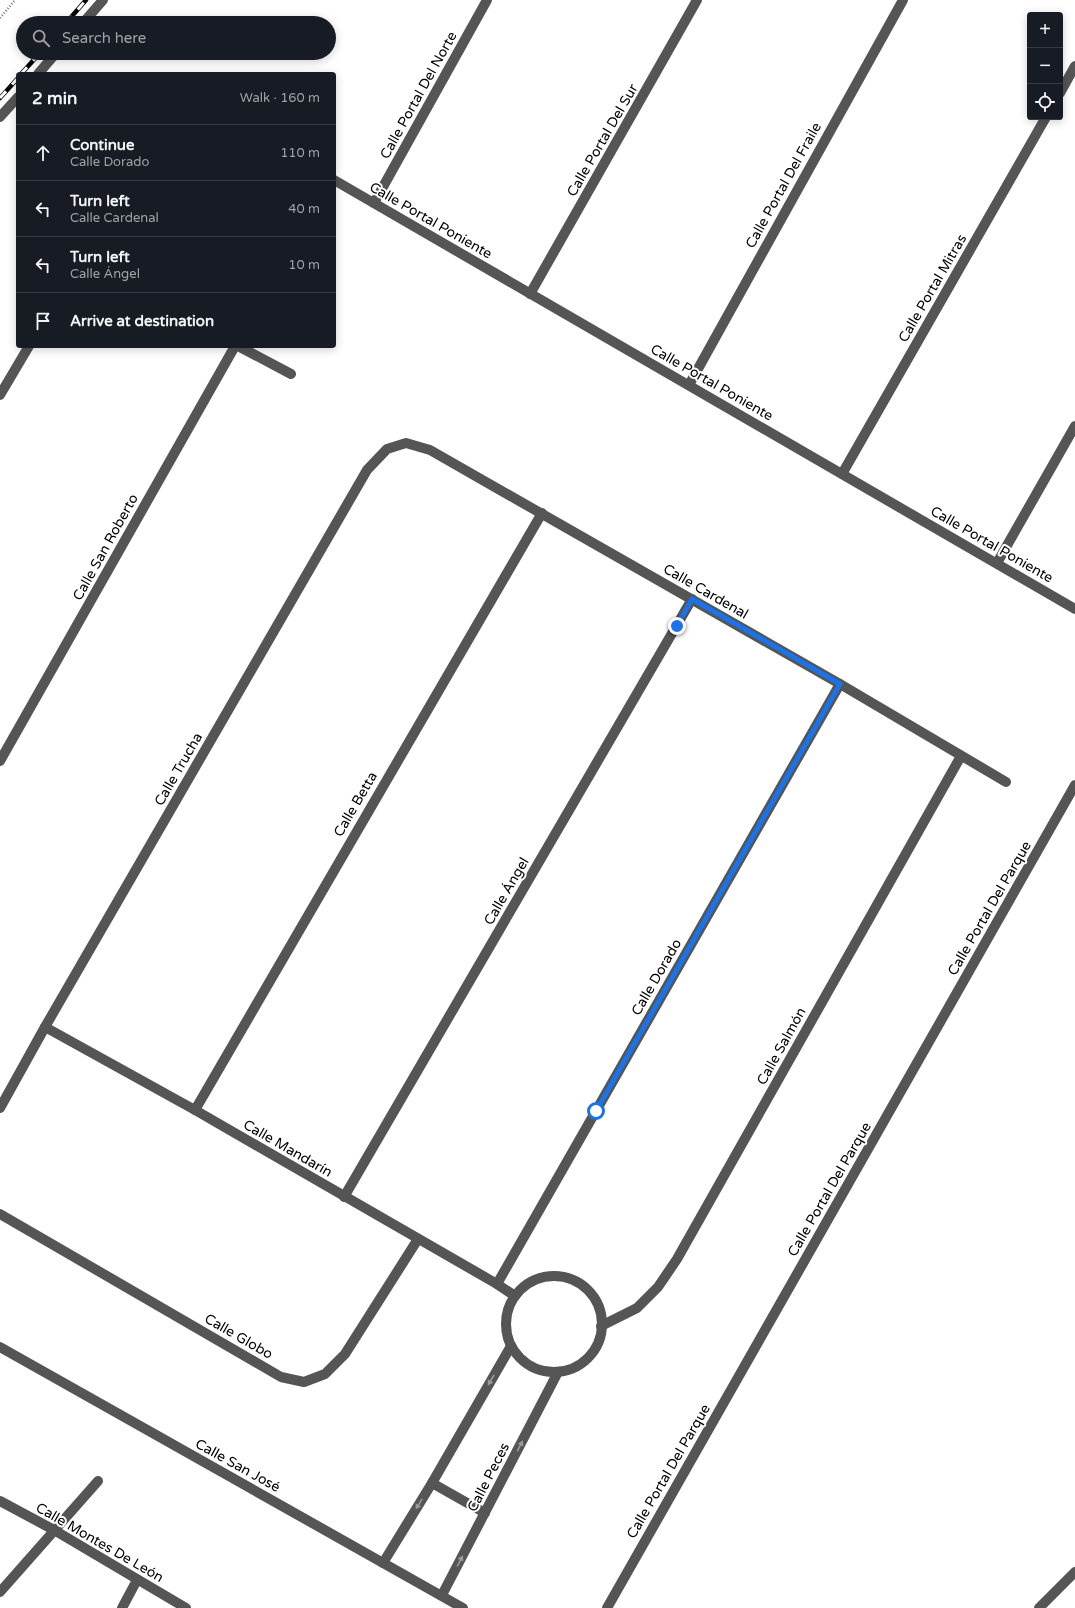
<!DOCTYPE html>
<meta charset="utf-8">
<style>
body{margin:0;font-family:"Varela Round",sans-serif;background:#242831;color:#f1f3f6}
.controls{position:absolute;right:12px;top:12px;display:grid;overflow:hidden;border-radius:4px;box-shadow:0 2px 10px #0003}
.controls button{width:36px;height:36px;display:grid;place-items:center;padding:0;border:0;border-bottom:1px solid #363941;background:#171b24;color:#f1f3f6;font:20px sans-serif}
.stop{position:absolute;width:12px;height:12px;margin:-9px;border:3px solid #1a73e8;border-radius:50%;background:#fff}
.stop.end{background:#1a73e8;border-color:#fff;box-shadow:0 1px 4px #0008}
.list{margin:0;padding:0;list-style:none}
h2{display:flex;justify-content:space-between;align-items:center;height:52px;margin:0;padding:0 16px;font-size:17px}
h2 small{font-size:13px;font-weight:400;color:#9ea1a6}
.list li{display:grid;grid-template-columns:26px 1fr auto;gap:12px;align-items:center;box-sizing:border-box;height:56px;padding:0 16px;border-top:1px solid #363941}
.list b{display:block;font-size:15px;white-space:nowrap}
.list p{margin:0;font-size:13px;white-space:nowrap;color:#9ea1a6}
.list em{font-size:13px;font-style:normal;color:#9ea1a6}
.icon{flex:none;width:22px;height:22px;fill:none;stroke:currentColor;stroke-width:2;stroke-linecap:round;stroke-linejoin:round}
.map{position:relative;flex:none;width:1075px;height:1608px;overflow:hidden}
.search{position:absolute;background:#171b24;box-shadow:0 2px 10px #0003;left:16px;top:16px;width:320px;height:44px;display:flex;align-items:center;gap:10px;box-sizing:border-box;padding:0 14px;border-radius:22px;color:#9ea1a6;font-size:15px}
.panel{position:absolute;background:#171b24;box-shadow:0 2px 10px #0003;left:16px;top:72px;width:320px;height:276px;border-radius:4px}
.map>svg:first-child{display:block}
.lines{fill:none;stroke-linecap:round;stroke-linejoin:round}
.path{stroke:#777;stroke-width:2.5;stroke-dasharray:1 2;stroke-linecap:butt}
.minor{stroke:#555;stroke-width:10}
.rail-casing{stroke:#000;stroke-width:4.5}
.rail{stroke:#fff;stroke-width:3;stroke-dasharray:9;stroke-linecap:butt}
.oneway{fill:#999}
.route{stroke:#1a73e8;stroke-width:5}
.labels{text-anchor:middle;stroke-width:4;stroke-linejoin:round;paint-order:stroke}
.street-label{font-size:14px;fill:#000;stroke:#fff}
</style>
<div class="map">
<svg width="1075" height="1608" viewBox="0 0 1075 1608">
<rect width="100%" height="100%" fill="#fff"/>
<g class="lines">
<path class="path" d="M0 18 15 0"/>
<g class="minor">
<path d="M83 23 103 0"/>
<path d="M38 74 56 53"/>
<path d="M1060 93 1075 66"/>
<path d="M0 117 18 97"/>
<path d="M334 180 1075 609"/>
<path d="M374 203 487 0"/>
<path d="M530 294 697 0"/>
<path d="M238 346 291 374"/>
<path d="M689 385 903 0"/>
<path d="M0 395 29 346"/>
<path d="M842 474 1046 117"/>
<path d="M997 563 1075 426"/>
<path d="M0 761 235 346"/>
<path d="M45 1027 195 1110 497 1284 515 1296"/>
<path d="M0 1108 45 1027 367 470 387 449 406 443 430 450 840 684 1006 782"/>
<path d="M195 1110 542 513"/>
<path d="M344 1197 692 599"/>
<path d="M0 1214 281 1377 304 1382 325 1374 345 1354 418 1239"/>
<circle cx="554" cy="1324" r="48"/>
<path d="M497 1284 840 684"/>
<path d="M601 1326 637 1308 658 1287 677 1259 961 756"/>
<path d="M0 1347 463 1608"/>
<path d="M432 1483 485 1513"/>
<path d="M0 1501 54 1530 186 1608"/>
<path d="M383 1563 432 1483 511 1346"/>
<path d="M0 1592 98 1481"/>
<path d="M442 1595 558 1372"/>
<path d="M122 1608 137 1580"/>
<path d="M607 1608 1075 785"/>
<path d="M1039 1608 1075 1572"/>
</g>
<g class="rail-casing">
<g id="rail">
<path d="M66 23 86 0"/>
<path d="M21 74 40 53"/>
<path d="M0 98 18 78"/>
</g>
</g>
<use href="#rail" class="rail"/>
</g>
<defs><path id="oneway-solid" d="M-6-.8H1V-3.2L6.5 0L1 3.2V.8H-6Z"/></defs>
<g class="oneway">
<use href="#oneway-solid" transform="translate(491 1380) rotate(120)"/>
<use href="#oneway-solid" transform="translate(520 1446) rotate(-63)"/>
<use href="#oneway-solid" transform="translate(419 1504) rotate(122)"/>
<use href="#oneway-solid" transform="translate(460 1561) rotate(-62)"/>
</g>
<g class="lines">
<path class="route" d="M596 1111 840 684 692 599 677 626"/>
</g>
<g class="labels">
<g class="street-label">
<text transform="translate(418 95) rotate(-61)" y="5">Calle Portal Del Norte</text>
<text transform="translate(602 140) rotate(-60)" y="5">Calle Portal Del Sur</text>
<text transform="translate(783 185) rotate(-61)" y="5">Calle Portal Del Fraile</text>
<text transform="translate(431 220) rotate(30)" y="5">Calle Portal Poniente</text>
<text transform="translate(932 288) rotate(-60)" y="5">Calle Portal Mitras</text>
<text transform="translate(712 382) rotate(30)" y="5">Calle Portal Poniente</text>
<text transform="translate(992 544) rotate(30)" y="5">Calle Portal Poniente</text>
<text transform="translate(105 547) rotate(-61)" y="5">Calle San Roberto</text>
<text transform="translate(706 591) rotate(30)" y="5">Calle Cardenal</text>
<text transform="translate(178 769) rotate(-60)" y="5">Calle Trucha</text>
<text transform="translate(355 804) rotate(-60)" y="5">Calle Betta</text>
<text transform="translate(506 891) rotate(-60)" y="5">Calle Ángel</text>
<text transform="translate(989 908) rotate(-60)" y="5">Calle Portal Del Parque</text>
<text transform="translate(656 977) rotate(-60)" y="5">Calle Dorado</text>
<text transform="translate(781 1046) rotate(-61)" y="5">Calle Salmón</text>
<text transform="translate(288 1148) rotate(30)" y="5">Calle Mandarín</text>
<text transform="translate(829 1189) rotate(-60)" y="5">Calle Portal Del Parque</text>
<text transform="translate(239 1336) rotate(30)" y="5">Calle Globo</text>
<text transform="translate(238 1465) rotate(29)" y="5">Calle San José</text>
<text transform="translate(668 1471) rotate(-60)" y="5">Calle Portal Del Parque</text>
<text transform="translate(488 1477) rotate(-63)" y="5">Calle Peces</text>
<text transform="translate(100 1542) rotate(30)" y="5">Calle Montes De León</text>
</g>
</g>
</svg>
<div class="controls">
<button>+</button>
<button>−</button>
<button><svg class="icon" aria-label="locate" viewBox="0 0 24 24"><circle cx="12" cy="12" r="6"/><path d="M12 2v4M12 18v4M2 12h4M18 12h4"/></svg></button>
</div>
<div class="stop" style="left:596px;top:1111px"></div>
<div class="stop end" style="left:677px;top:626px"></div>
<div class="search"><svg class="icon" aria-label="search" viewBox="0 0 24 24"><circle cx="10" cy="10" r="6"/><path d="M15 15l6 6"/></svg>Search here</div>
<section class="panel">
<h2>2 min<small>Walk · 160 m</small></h2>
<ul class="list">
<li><svg class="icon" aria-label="ahead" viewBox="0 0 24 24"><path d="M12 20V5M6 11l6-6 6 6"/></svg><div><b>Continue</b><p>Calle Dorado</p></div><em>110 m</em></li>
<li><svg class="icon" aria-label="left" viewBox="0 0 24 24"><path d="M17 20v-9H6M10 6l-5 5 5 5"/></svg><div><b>Turn left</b><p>Calle Cardenal</p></div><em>40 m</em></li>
<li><svg class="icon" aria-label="left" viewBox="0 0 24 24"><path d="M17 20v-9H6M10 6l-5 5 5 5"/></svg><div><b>Turn left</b><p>Calle Ángel</p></div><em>10 m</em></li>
<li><svg class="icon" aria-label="arrive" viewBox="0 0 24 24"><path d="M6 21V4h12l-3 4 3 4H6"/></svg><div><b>Arrive at destination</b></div></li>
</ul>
</section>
</div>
